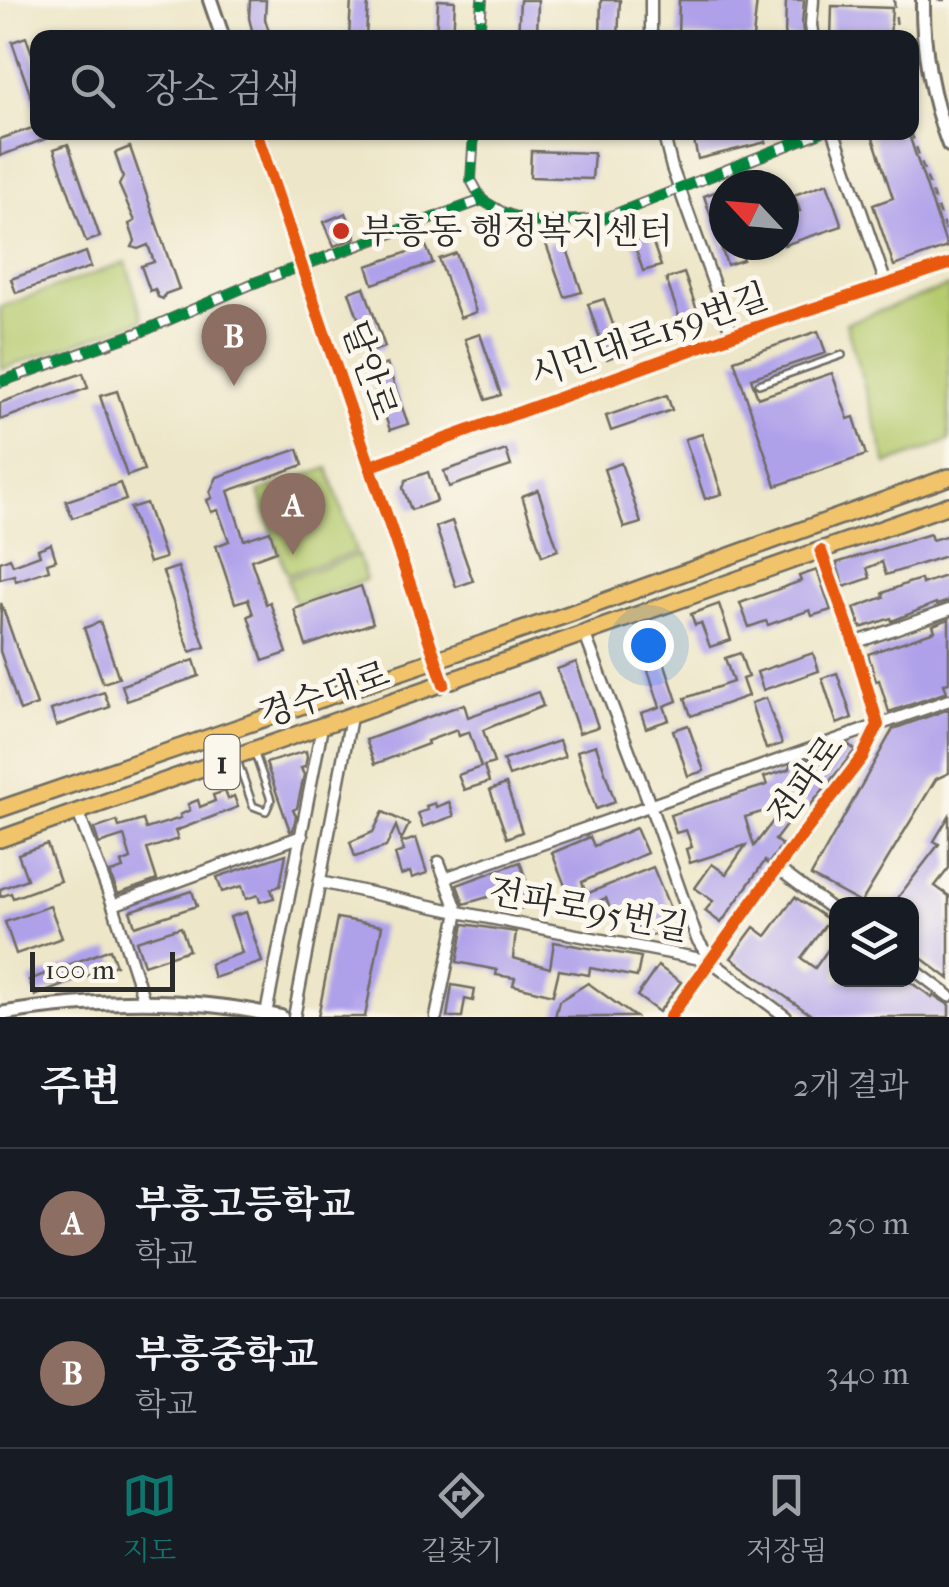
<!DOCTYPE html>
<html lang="ko">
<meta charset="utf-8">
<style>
body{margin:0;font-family:"IM FELL French Canon","Noto Serif KR",serif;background:#242831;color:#f1f3f6}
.controls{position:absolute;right:30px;bottom:30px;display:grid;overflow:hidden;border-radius:20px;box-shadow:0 2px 8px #0004}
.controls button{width:90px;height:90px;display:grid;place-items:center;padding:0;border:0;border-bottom:2px solid #363941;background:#171b24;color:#f1f3f6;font:50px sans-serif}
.compass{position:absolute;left:709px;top:170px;width:90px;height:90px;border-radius:50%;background:#171b24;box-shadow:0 2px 8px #0004;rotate:296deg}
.scale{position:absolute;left:30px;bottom:25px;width:145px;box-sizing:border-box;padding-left:10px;border:5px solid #2b2b2b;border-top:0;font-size:28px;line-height:35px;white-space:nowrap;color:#2b2b2b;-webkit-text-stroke:8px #fbf7ec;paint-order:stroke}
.you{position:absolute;left:648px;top:645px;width:35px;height:35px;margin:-25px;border:8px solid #fff;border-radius:50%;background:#1a73e8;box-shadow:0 0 0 15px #1a73e833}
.badge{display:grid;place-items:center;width:65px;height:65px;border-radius:50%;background:#0f766e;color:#fff;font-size:32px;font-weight:700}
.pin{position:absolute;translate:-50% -82px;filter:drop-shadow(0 2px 5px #0008)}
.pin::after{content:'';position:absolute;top:52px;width:35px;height:30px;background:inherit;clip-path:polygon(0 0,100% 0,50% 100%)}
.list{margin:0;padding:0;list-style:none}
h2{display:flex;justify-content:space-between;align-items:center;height:130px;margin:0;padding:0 40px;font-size:42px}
h2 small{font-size:32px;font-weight:400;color:#9ea1a6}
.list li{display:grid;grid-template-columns:65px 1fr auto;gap:30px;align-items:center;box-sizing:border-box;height:150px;padding:0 40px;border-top:2px solid #363941}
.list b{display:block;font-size:38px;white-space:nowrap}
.list p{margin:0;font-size:32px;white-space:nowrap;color:#9ea1a6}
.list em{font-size:32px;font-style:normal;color:#9ea1a6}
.icon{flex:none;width:55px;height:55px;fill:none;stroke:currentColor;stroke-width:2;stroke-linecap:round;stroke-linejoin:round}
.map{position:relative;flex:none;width:949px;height:1017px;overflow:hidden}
.search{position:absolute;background:#171b24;box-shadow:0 2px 8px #0004;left:30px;right:30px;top:30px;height:110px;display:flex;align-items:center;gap:25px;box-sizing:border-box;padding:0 35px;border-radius:20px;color:#9ea1a6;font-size:38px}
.sheet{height:430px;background:#171b24}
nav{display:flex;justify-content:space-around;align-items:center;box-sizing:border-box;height:140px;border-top:2px solid #363941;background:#171b24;font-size:28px;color:#9ea1a6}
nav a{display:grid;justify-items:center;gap:5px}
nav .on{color:#0f766e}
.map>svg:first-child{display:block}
.green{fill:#b6cb6f;stroke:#707b4d;stroke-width:2.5}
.building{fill:#afa0ea}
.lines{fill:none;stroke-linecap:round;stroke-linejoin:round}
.service-casing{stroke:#6f6c62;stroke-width:10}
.pedestrian-casing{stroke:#6f6c62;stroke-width:12}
.minor-casing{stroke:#6f6c62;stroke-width:15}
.tertiary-casing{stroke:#6f6c62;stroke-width:18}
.primary-casing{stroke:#6f6c62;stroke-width:20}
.path{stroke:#6f6c62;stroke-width:2.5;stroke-dasharray:8 8;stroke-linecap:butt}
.service{stroke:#fff;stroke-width:5}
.pedestrian{stroke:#fff;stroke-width:8}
.minor{stroke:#fff;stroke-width:10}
.tertiary{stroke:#fff;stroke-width:12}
.primary{stroke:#f1c36a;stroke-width:15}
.pedestrian-bridge-casing{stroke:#6f6c62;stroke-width:12;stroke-linecap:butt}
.pedestrian-bridge{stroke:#fff;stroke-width:8}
.quiet{stroke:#00873e;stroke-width:10;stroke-dasharray:20 10;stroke-linecap:butt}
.cycleway-casing{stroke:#fbf7ec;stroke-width:19}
.cycleway{stroke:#e8590c;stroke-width:12}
.poi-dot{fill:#c8321e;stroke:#fbf7ec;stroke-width:4}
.labels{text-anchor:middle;stroke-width:10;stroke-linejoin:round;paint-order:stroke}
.shield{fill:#fbf7ec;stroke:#696865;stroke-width:2.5}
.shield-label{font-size:32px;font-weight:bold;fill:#2b2b2b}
.poi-label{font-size:35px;fill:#2b2b2b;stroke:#fbf7ec;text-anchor:start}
.street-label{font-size:35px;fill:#2b2b2b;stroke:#fbf7ec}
</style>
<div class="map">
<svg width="949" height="1017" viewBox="0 0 949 1017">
<rect width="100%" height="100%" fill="#fbf7ec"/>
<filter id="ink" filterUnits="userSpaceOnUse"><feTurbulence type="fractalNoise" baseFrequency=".01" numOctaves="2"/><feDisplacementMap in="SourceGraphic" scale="20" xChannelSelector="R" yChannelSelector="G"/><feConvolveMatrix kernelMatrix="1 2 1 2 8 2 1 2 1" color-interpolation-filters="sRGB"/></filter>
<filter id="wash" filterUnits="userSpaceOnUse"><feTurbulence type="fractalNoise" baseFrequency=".0048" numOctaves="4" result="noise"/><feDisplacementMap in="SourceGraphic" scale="40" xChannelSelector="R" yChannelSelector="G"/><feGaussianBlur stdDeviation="2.25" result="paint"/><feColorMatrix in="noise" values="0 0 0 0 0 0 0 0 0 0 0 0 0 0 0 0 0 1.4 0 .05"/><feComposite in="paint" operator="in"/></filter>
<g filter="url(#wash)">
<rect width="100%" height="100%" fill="#ede6c8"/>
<g class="green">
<path d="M126 262 143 320 2 369 0 307Z"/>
<path d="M949 286V441L887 464 846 323Z"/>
<path d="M328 468 356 552 287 575 259 492Z"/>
<path d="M358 555 366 580 296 604 287 579Z"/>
</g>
<g id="blocks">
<g class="building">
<path d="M250 0H266L265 19 271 38H254L249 18Z"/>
<path d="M351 0 368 1 366 38H349Z"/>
<path d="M438 0 455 1 453 38H436Z"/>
<path d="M520 0H538L537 38H518Z"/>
<path d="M601 0H620L618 38H600Z"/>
<path d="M679 0H757L753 38 678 36Z"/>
<path d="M786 0H804L802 24 804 38 785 37Z"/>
<path d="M832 6 892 8 890 38H831Z"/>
<path d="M26 37 38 70 36 111 12 42Z"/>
<path d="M38 126V132H43L45 139 0 156V139Z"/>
<path d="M692 132H764L766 142 698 159Z"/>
<path d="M878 132H908L947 247 894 266 873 205 893 198 872 135Z"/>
<path d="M68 144 100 237 86 242 54 149Z"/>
<path d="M130 147 179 289 165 294 163 299 158 297 155 289 150 291 141 266 154 262 148 245 138 249 132 247 135 241 129 224 135 221 119 185 123 177 115 153Z"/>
<path d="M531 151 594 153 592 179 530 177Z"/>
<path d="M827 183 842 226 784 245V216L800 211 794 195Z"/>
<path d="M720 190 724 203V245H738L743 260 727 265 704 196Z"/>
<path d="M346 213 356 238 334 246 324 222Z"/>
<path d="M647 226 661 266 643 271 630 232Z"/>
<path d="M563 238 582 292 565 297 546 244Z"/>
<path d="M426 246 433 263 373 284 367 266Z"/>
<path d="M86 252 91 267 16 293 11 279Z"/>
<path d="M456 253 476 312 460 318 439 259Z"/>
<path d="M684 273 698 313 680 319 666 279Z"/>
<path d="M364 287 385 347 370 352 349 292Z"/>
<path d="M604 299 623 353 607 359 588 304Z"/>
<path d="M818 331 826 353 751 378 754 387 758 398 832 373 848 419 854 417 866 455 776 486 734 360Z"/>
<path d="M480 334 501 395 486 400 465 339Z"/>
<path d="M387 364 408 424 390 430 369 370Z"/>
<path d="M83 373 88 388 0 420V403Z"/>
<path d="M117 391 144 470 127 476 100 396Z"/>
<path d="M667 395 672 410 611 431 606 416Z"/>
<path d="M702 434 722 494 705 499 685 439Z"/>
<path d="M298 449 303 465 228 491 244 540 270 531 276 551 251 560 266 604 270 602 287 653 263 661 248 616 253 614 248 599 235 603 216 546 229 541 218 510 211 512 207 500 212 498 210 492 217 477Z"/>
<path d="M506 450 511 466 449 487 444 471Z"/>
<path d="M621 463 641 523 624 528 604 469Z"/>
<path d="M428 472 437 501 411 510 403 488 406 480Z"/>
<path d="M120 483 126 500 72 518 66 501Z"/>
<path d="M538 490 558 550 542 556 522 496Z"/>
<path d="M146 503 165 558 149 563 130 508Z"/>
<path d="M452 521 473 581 456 587 436 527Z"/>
<path d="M930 534 932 540 949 535V555L886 575 882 562 867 568 870 578 844 587 836 563Z"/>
<path d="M51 544 56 560 47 563 49 570 16 581 14 575 0 579V562L10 558 13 565 40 555 38 549Z"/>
<path d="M178 567 205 647 190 652 163 572Z"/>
<path d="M817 570 831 610 812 616 810 610 768 625 766 621 749 627 740 603 801 581 799 576Z"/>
<path d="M945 576 949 587V601L937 605 936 603 892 621 891 618 861 628 854 608 884 597 883 593 908 583 921 579 922 584Z"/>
<path d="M361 586 373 623 306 646 294 609Z"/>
<path d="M1 603 37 705 20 711 0 651Z"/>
<path d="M719 604 731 640 710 647 701 623 695 625 691 614Z"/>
<path d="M949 619V683L944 684 947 692 889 712 879 680 876 681 868 654 935 631 933 625Z"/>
<path d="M100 622 119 678 103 683 84 628Z"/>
<path d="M658 643 677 701 664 706 669 720 646 728 641 713 660 707 641 649Z"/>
<path d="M740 653 748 677 742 679 748 696 691 716 685 698 733 682 725 658Z"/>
<path d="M813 653 819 671 763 690 757 672Z"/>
<path d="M194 660 199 676 127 701 122 685Z"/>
<path d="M576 662 598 727 579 733 557 669Z"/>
<path d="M837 673 852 718 837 724 822 678Z"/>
<path d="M104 692 110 707 56 726 51 710Z"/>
<path d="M538 692 543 706 483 730 494 763 484 766 489 782 464 790 458 775 481 767 469 732 459 736 457 730 427 741 428 744 375 764 366 740 464 704 468 717Z"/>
<path d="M766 698 782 744 766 749 751 703Z"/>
<path d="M949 709V773L936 779 861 903 811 876 893 729Z"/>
<path d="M688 725 704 771 688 776 673 730Z"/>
<path d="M559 741 565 757 509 776 503 760Z"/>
<path d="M596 745 615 802 596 809 577 751Z"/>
<path d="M849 745 855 750 809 807 797 798 818 770 788 780 794 797 771 804 775 808 745 817 754 846 780 812 790 820 775 840 782 845 768 864 765 861 721 923 705 911 713 901 695 888 712 864 726 874 746 845 690 863 686 849 692 847 686 830 676 833 670 815 767 785 764 777 790 769V765L815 757 823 763 833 750Z"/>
<path d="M306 751 307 757 305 767 301 768 304 775 297 808 293 810 296 816 293 830 290 831 266 763Z"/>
<path d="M506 784 522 832 507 838 490 790Z"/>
<path d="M225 791 228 799 234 796 238 807 175 831 178 839 147 849 157 880 118 894 110 873 123 869 121 863 131 859 124 836 99 844 94 829 117 821 119 827 143 820 146 829 181 818 180 815 190 810 188 804 198 800 200 807 215 801 213 795Z"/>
<path d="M449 802 454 816 423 827 418 813 428 810 426 806 435 803 436 807Z"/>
<path d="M383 812 409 824 401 841 396 826 386 847 355 857 350 842 373 832Z"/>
<path d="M949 816V868L935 886 949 896V979L912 951V904H893L939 844 934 841Z"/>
<path d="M636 828 647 853 582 882 586 894 653 867 677 925 643 939 632 909 613 917 606 898 575 911 552 853 590 837 594 846Z"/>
<path d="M416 838 427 873 412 878 410 872 401 875 395 854 404 851 401 843Z"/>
<path d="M47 844 60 881 13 898 11 893 0 897V889L27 879 18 854Z"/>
<path d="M286 854 280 886 271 889 274 898 260 902 258 895 246 899 242 886 222 892 217 877Z"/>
<path d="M520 862 529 889 535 887 540 902 511 912 505 892 464 904 457 885Z"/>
<path d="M192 891 197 906 135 926 130 911Z"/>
<path d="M795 897 829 920 801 958 815 968 836 938V980H907L932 997 933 995 949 1005V1017H814L731 958 754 927 766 936Z"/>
<path d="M50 906 62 938 16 954 5 922Z"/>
<path d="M246 912 262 962 214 978 210 964 242 953 230 917Z"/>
<path d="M337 918 382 926 365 1017H318Z"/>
<path d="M464 924 516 932 513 958 550 968 554 942 641 957 637 977 590 968 589 975 559 970 553 995 513 985 515 978 496 975 497 970 457 962Z"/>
<path d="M181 927 189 950 144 965 136 941Z"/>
<path d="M110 949 116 965 35 996 29 980Z"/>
<path d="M658 966 681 982 659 1012 637 996Z"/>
<path d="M588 983 635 1017H555L559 1001Z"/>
<path d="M452 985 475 989 473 1001 465 999 462 1017H447Z"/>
</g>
</g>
</g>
<g filter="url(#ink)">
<use href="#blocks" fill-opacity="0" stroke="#6f6c62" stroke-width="2.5"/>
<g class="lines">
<g class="service-casing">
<g id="service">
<path d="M759 384 842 355"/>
<path d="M237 760 253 806 266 811 271 800 255 754"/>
</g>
</g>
<g class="pedestrian-casing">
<g id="pedestrian">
<path d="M479 38 482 0"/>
<path d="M474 132 471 180 482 200"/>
<path d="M354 247 482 200 502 212 529 222 603 219 821 132"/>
<path d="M0 382 143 331 254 283"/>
</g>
</g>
<g class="minor-casing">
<g id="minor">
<path d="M651 38V0"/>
<path d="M813 38 811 25 813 0"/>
<path d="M663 132 672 168 732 335"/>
<path d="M834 132 886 284"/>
<path d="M371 466 732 335 949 264"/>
<path d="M585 635 650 805 697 939 711 961 786 1017"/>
<path d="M854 643 949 610"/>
<path d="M78 812 113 905 144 1001"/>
<path d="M777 868 836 912"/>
<path d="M445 878 949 700"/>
<path d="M320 882 458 912 711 961"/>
<path d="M113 905 302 836"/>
<path d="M912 968 949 996"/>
<path d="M266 1014 322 727"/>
<path d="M294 1017 351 717"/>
<path d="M436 1017 458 912 439 862"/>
</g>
</g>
<g class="tertiary-casing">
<g id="tertiary">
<path d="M210 0 223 38"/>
<path d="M923 0C922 48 932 100 949 145"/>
<path d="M256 132 444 684"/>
<path d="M0 1014C93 999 188 995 281 1017"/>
<path d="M670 1017 777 868 863 756 878 725 854 643 821 551"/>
</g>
</g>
<g class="primary-casing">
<g id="primary">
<path d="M0 809 569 614 949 477"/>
<path d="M0 839 949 505"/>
</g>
</g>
<g class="path">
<path d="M894 0 898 38"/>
<path d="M937 0H949"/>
<path d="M911 132 948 239"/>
</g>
<use href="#service" class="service"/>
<use href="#pedestrian" class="pedestrian"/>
<use href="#minor" class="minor"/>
<use href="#tertiary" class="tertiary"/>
<use href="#primary" class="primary"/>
<g class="pedestrian-bridge-casing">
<path id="pedestrian-bridge" d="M254 283 354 247"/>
</g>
<use href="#pedestrian-bridge" class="pedestrian-bridge"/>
<g class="quiet">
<path d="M479 38 482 0"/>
<path d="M474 132 471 180 482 200"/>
<path d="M0 382 143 331 254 283 482 200 502 212 529 222 603 219 821 132"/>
</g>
<g class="cycleway-casing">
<g id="cycleway">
<path d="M256 132 444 684"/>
<path d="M371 466 732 335 949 264"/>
<path d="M670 1017 777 868 863 756 878 725 854 643 821 551"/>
</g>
</g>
<use href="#cycleway" class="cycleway"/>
</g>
</g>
<circle class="poi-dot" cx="341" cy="231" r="10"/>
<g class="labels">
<rect class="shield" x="204.5" y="735" width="35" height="54" rx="8"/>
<g class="shield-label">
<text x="222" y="773">1</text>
</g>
<g class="poi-label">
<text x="361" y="243">부흥동 행정복지센터</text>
</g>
<g class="street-label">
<text transform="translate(649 335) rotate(-19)" y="12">시민대로159번길</text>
<text transform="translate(370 370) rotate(71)" y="12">달안로</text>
<text transform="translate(324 694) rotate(-19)" y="12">경수대로</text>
<text transform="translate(805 780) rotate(-54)" y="12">전파로</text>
<text transform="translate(589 909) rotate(11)" y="12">전파로95번길</text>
</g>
</g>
</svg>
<div class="controls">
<button><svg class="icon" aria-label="layers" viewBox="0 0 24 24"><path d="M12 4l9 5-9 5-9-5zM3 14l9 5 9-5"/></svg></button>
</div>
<svg class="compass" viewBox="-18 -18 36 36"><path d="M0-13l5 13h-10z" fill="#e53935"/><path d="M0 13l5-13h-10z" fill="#9ea1a6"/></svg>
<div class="scale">100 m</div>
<div class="you"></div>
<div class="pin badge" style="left:293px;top:555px;background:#8d6e63">A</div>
<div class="pin badge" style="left:234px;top:386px;background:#8d6e63">B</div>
<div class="search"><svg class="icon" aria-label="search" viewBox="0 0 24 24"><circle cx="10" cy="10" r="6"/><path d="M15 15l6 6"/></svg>장소 검색</div>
</div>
<section class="sheet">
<h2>주변<small>2개 결과</small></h2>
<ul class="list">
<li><span class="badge" style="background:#8d6e63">A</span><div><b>부흥고등학교</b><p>학교</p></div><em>250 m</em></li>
<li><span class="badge" style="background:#8d6e63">B</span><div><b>부흥중학교</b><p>학교</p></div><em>340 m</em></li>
</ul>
</section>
<nav>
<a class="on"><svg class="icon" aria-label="map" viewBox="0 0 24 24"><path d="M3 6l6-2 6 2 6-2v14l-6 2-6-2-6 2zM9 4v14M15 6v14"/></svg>지도</a>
<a><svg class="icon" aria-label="directions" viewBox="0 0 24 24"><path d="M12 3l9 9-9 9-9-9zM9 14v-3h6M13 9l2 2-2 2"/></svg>길찾기</a>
<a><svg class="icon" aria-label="saved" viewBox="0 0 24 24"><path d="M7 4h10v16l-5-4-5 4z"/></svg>저장됨</a>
</nav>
